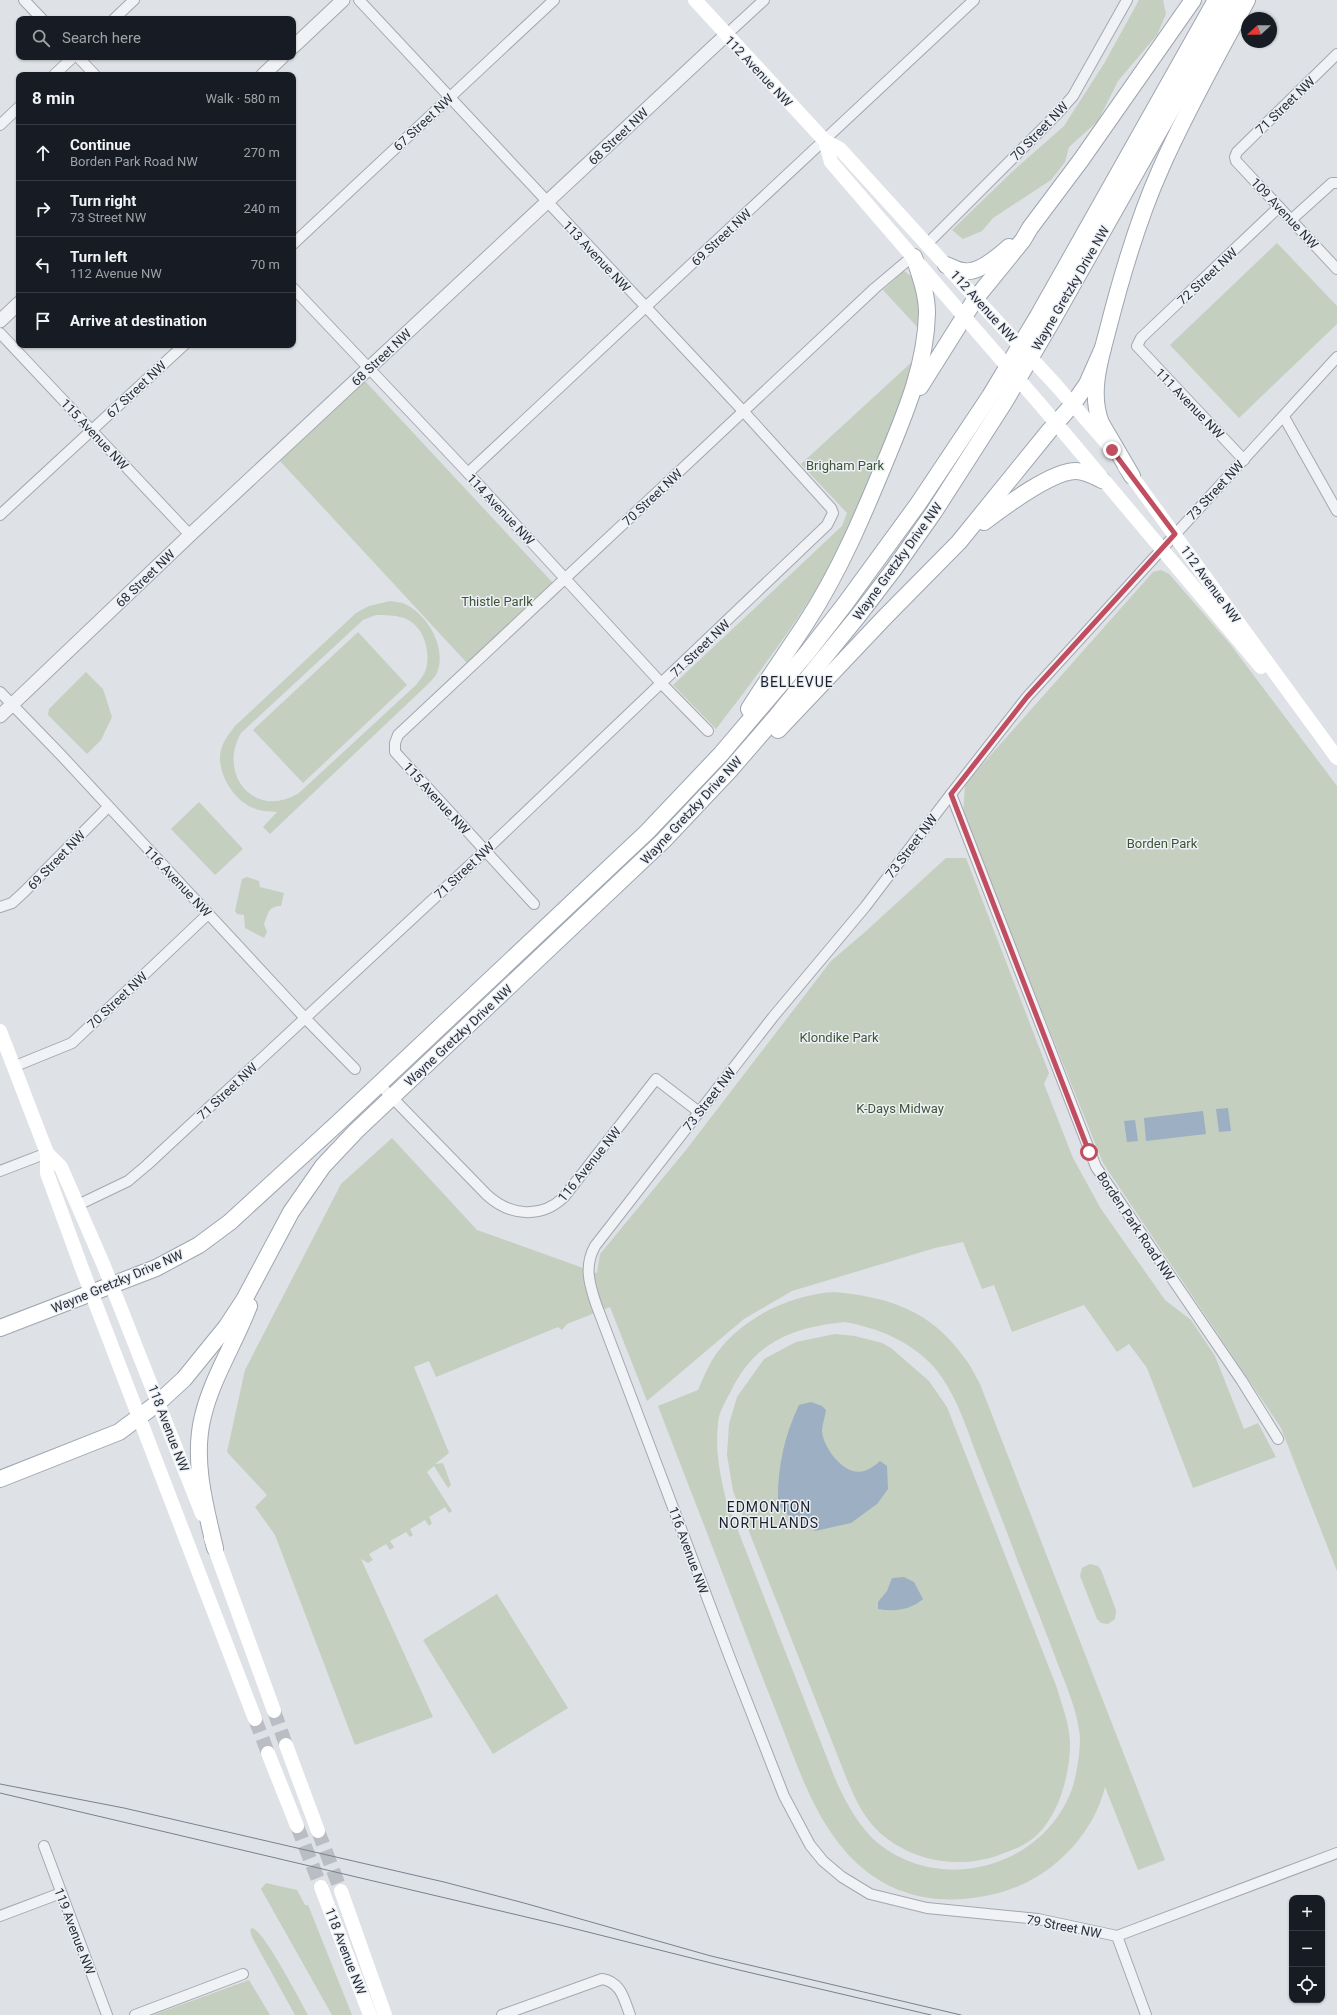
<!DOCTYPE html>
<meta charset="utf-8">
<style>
body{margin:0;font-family:Roboto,sans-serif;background:#242831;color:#f1f3f6}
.controls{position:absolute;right:12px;bottom:12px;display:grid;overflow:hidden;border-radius:8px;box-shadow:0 1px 3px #0004}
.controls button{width:36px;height:36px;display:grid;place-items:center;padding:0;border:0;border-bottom:1px solid #363941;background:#171b24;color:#f1f3f6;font:20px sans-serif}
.compass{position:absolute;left:1241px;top:12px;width:36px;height:36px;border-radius:50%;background:#171b24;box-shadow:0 1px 3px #0004;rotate:249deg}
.stop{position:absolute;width:12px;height:12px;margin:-9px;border:3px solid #c04d60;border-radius:50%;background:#fff}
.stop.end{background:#c04d60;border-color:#fff;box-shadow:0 1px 4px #0008}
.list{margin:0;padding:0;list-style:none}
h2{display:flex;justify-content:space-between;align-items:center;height:52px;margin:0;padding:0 16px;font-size:17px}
h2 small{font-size:13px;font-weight:400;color:#9ea1a6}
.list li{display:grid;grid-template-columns:26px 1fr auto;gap:12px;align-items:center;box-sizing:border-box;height:56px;padding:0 16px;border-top:1px solid #363941}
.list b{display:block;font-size:15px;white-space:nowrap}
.list p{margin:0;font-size:13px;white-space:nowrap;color:#9ea1a6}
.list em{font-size:13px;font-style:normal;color:#9ea1a6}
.icon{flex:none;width:22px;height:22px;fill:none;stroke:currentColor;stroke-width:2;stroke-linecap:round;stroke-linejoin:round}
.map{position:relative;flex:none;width:1337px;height:2015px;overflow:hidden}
.search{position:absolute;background:#171b24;box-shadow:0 1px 3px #0004;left:16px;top:16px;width:280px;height:44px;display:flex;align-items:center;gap:10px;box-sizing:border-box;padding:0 14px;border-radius:8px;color:#9ea1a6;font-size:15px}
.panel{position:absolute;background:#171b24;box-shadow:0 1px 3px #0004;left:16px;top:72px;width:280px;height:276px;border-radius:8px}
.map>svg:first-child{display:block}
.green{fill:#c4cfbf;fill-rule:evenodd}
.water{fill:#9cafc3}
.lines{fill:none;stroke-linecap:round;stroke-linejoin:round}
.secondary-tunnel{stroke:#babdc4;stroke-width:14;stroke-dasharray:14 7;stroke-linecap:butt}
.minor-casing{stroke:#a4a8af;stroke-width:12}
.tertiary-casing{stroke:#a4a8af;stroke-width:15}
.primary-casing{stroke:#9ea6b0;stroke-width:18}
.minor{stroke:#f0f2f5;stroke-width:10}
.tertiary{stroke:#f0f2f5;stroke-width:13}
.secondary{stroke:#fff;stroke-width:14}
.primary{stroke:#fff;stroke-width:16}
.tram{stroke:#79818e;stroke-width:1}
.secondary-bridge{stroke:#fff;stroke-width:14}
.route{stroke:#c04d60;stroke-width:5}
.labels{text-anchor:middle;stroke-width:3;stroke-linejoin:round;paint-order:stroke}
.street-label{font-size:13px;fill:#282f3b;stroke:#edf0f4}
.park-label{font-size:13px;fill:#3d5537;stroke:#edf0f4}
.neighbourhood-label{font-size:14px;letter-spacing:1px;fill:#1b212c;stroke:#edf0f4}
</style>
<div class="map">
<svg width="1337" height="2015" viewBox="0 0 1337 2015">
<rect width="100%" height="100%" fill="#dee1e6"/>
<g class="green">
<path d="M1139 0H1163L1166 14 1157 35 1118 81 1098 121 1069 147 1065 162 1051 180 993 218 982 231 963 239 952 230 1013 171 1064 126 1105 62Z"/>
<path d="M1277 243 1337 306V324L1239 418 1170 345Z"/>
<path d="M904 271 912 277 919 299 921 298C928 344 909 385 893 426 881 457 871 489 856 519 819 595 767 662 716 729L673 685 842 526 847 513 801 464 914 360 920 330 883 290Z"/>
<path d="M365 381 553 583 467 663 280 461Z"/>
<path d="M1161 570 1169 574 1230 644 1337 786V1571L1281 1428 1103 1163 963 815 965 784 1153 572Z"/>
<path d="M390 601C395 602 401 602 405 604 428 615 447 648 437 673 435 677 430 682 427 685L270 834 263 827 277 812C270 811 263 812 256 809 236 803 219 777 220 756 221 744 228 735 235 726L356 613 369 606ZM376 615C386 615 394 615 404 618 424 625 432 653 425 672 423 676 419 681 416 685L299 793C255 820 217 775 241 733L363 620Z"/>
<path d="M358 632 407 685 303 783 253 730Z"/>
<path d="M86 672 103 689 112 717 101 740 87 754 48 715 49 709Z"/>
<path d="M199 802 243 849 215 875 171 829Z"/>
<path d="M946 858H966L1049 1073 1044 1084 1046 1089 1073 1158 1101 1209 1165 1300 1191 1320 1215 1356 1244 1429 1258 1423 1276 1457 1193 1488 1147 1368 1129 1344 1117 1352 1084 1305 1012 1332 994 1285 982 1289 963 1242 935 1248 792 1291 744 1319 647 1401 610 1307 567 1324 562 1330 558 1327 436 1377 429 1361 414 1367 449 1453 435 1464 443 1463 451 1485 448 1488 434 1466 427 1472 452 1511 449 1513 445 1507 429 1517 432 1523 429 1526 425 1520 410 1529 413 1535 410 1537 406 1532 390 1541 394 1547 390 1550 386 1544 369 1554 373 1560 368 1563 361 1559 433 1717 355 1745 275 1535 255 1507 267 1495 227 1452 245 1370 341 1184 392 1138 477 1230 597 1273 600 1254 686 1150 831 961 865 932Z"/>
<path d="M247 877 259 881 260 887 284 893 281 906C268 906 268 914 264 924L267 932 264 938 245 928 244 915 237 914 235 911 242 879Z"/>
<path d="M834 1292C888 1297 930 1310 963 1356 970 1364 975 1375 980 1384L1165 1860 1138 1870 1105 1787C1093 1836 1051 1878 1002 1892 952 1906 901 1902 860 1866 822 1832 804 1784 786 1737 775 1709 764 1681 753 1653 722 1571 690 1489 658 1406L698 1390C702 1381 706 1371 711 1362 735 1321 787 1295 834 1292ZM845 1322C878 1328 910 1341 933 1366 955 1391 966 1426 977 1456 991 1491 1005 1526 1018 1562 1032 1597 1046 1632 1059 1667 1067 1688 1076 1708 1079 1730 1082 1743 1077 1773 1073 1786 1047 1865 945 1896 879 1844 859 1828 844 1799 834 1776L726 1500C720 1474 715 1451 718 1424 718 1414 725 1402 730 1393 753 1343 792 1327 845 1322Z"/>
<path d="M835 1334 855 1336 882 1343 891 1348 929 1381 947 1407 1057 1688C1062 1706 1070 1725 1070 1744 1070 1773 1060 1812 1038 1834 1030 1842 1019 1848 1007 1852 964 1870 916 1864 880 1833 865 1819 856 1801 848 1782L733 1491 727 1455 729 1424 737 1397 764 1359 796 1342Z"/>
<path d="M1090 1564 1098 1566 1101 1570 1116 1610 1115 1619 1108 1624 1101 1623 1097 1619 1080 1576 1082 1568Z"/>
<path d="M497 1594 568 1708 493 1754 423 1640Z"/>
<path d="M266 1883 297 1890 305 1905H308L352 2015H332L261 1889Z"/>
<path d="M252 1928C263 1929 301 2002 308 2015H295L252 1937 250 1930Z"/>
<path d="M249 1980 270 2015H153Z"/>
</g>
<g class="water">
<path d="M1228 1108 1231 1131 1219 1132 1216 1109Z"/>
<path d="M1203 1111 1206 1134 1146 1141 1144 1118Z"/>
<path d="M1135 1120 1138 1141 1127 1142 1124 1121Z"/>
<path d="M811 1402 822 1406 826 1410C825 1417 822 1425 822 1432 824 1449 845 1477 864 1471 870 1469 876 1465 880 1461L887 1466 888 1489 877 1504 851 1523 815 1531 790 1517 778 1505C777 1470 784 1436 799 1405Z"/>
<path d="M904 1577 914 1582 923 1599C910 1610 895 1612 878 1609V1602L887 1591 892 1578Z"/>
</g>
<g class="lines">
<g class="secondary-tunnel">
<path d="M274 1711 286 1745"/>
<path d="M255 1719 268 1753"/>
<path d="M297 1826 321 1887"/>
<path d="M318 1831 341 1891"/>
</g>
<g class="minor-casing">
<g id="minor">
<path d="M24 0 42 19"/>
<path d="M114 19 134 0"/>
<path d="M726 35 764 0"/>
<path d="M1337 54 1237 152 1235 157 1236 161 1337 269"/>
<path d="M78 57 95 75"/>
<path d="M54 75 73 57"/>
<path d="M0 125 19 107"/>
<path d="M1291 220 1332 183H1337"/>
<path d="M293 244 554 0"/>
<path d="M927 244 1057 114 1073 96 1127 0"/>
<path d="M293 288 468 473 662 684 708 731"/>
<path d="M0 333 190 535"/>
<path d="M1337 357 1027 697 951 794 865 907 773 1017 595 1246C584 1266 589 1283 596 1304L730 1658 784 1796 810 1845 823 1861 842 1877 870 1894 927 1908 1038 1919 1117 1936 1337 1853"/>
<path d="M1284 417 1337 511"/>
<path d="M1244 460 1137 346 1141 338 1279 207"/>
<path d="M468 473 974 0"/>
<path d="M0 515 184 345"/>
<path d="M0 692 61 755 305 1018 355 1069"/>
<path d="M951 794 1096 1167 1242 1381 1278 1439"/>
<path d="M534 904 395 752V743L398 735 875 288 913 256"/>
<path d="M0 907 12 903 24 892 108 807"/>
<path d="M13 1067 72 1043 208 914"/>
<path d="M379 1084 487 1195C510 1216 541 1219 564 1197L656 1079 699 1112"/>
<path d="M0 1171 47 1153"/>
<path d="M78 1205 128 1181 147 1165 485 851 827 525 833 513 831 508 744 412 359 0"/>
<path d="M44 1846 107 2015"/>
<path d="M0 1916 61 1893"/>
<path d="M1117 1936 1146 2015"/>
<path d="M135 2015 243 1974"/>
<path d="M502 2015 602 1979C621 1982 624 1999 630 2015"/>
</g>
</g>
<g class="tertiary-casing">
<g id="tertiary">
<path d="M293 47 343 0"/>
<path d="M263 75 282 57"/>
<path d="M0 321 19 303"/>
<path d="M0 716 190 535 726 35"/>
</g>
</g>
<g class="primary-casing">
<g id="primary">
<path d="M946 265C952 267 958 271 964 271 978 274 1000 255 1009 247"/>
<path d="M920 387 976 298 1023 240 1030 228 1081 160 1193 0"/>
<path d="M1132 476 1101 423C1089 393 1100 359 1108 329 1122 274 1138 219 1161 168 1186 111 1218 55 1247 0"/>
<path d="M984 522C1004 507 1051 471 1076 471 1085 471 1094 476 1102 480"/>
<path d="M749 709C767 680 787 652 806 623 840 571 864 513 888 455 907 409 926 363 927 313 927 294 920 275 914 257"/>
<path d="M778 730 885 617 959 542 1049 431 1073 404 1087 384 1103 348"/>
<path d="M0 1328 156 1268 199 1245 230 1222 339 1122 647 832 721 754 807 653 845 604 918 504 990 396 1038 316 1216 0"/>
<path d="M0 1479 119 1432 159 1402 184 1379 227 1326 244 1300 291 1212 323 1166 356 1131 663 841 730 770 775 718 858 616 894 569 934 512 1004 403 1051 323 1233 0"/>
<path d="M215 1548C205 1506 192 1459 203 1416 212 1378 235 1343 249 1306"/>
</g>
</g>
<use href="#minor" class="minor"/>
<use href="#tertiary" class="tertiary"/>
<g class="secondary">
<path d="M695 0 825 141 840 149 993 317"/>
<path d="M825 141 831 162 980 335"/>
<path d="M1055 384 1110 447"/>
<path d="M1039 403 1261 667"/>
<path d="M1125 467 1337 758"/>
<path d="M0 1031 47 1153V1173L81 1266 255 1719"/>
<path d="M47 1153 61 1167 104 1266 202 1514"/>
<path d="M211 1538 274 1711"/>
<path d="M286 1745 318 1831"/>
<path d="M268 1753 297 1826"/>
<path d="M321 1887 370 2015"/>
<path d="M341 1891 385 2015"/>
</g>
<use href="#primary" class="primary"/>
<g class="tram">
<path d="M0 1784 124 1808 444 1882 524 1903 711 1956 961 2015"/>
<path d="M0 1793 560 1925 739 1970 931 2015"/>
</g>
<g class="secondary-bridge">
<path d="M993 317 1055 384"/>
<path d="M980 335 1039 403"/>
</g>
</g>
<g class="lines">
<path class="route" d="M1089 1152 951 794 1027 697 1175 534 1112 450"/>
</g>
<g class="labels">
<g class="street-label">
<text transform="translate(759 71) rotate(47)" y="5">112 Avenue NW</text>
<text transform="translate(1285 105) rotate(-44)" y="5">71 Street NW</text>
<text transform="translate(423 122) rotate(-43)" y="5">67 Street NW</text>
<text transform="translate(1039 131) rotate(-46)" y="5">70 Street NW</text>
<text transform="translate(618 136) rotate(-43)" y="5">68 Street NW</text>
<text transform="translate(1285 213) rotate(47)" y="5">109 Avenue NW</text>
<text transform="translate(721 237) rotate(-43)" y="5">69 Street NW</text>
<text transform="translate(597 256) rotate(47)" y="5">113 Avenue NW</text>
<text transform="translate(1207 276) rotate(-43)" y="5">72 Street NW</text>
<text transform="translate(1070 288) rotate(-60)" y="5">Wayne Gretzky Drive NW</text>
<text transform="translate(984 306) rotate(48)" y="5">112 Avenue NW</text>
<text transform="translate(381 357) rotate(-43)" y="5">68 Street NW</text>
<text transform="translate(136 389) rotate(-43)" y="5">67 Street NW</text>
<text transform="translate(1190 403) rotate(46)" y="5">111 Avenue NW</text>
<text transform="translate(95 434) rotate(47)" y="5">115 Avenue NW</text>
<text transform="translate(1215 490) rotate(-47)" y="5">73 Street NW</text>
<text transform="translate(652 497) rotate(-43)" y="5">70 Street NW</text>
<text transform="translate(501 509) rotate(47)" y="5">114 Avenue NW</text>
<text transform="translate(897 561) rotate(-54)" y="5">Wayne Gretzky Drive NW</text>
<text transform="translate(145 578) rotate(-44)" y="5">68 Street NW</text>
<text transform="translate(1211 584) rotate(54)" y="5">112 Avenue NW</text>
<text transform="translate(700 648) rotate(-44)" y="5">71 Street NW</text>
<text transform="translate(437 798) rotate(48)" y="5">115 Avenue NW</text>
<text transform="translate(691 810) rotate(-47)" y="5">Wayne Gretzky Drive NW</text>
<text transform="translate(911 846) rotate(-53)" y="5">73 Street NW</text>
<text transform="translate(56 860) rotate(-46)" y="5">69 Street NW</text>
<text transform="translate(464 870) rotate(-43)" y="5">71 Street NW</text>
<text transform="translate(178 881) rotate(47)" y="5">116 Avenue NW</text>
<text transform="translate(117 1000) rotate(-43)" y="5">70 Street NW</text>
<text transform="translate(458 1035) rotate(-43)" y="5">Wayne Gretzky Drive NW</text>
<text transform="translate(227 1091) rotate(-43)" y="5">71 Street NW</text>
<text transform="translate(709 1099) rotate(-52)" y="5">73 Street NW</text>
<text transform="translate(589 1164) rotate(-51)" y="5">116 Avenue NW</text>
<text transform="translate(1136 1226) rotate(56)" y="5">Borden Park Road NW</text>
<text transform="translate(117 1281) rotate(-23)" y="5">Wayne Gretzky Drive NW</text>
<text transform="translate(169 1428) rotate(69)" y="5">118 Avenue NW</text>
<text transform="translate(689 1550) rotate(70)" y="5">116 Avenue NW</text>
<text transform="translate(1064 1926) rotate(11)" y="5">79 Street NW</text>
<text transform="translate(75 1931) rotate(69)" y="5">119 Avenue NW</text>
<text transform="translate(346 1951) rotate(69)" y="5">118 Avenue NW</text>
</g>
<g class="park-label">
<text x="845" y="470">Brigham Park</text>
<text x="497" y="606">Thistle Parlk</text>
<text x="1162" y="848">Borden Park</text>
<text x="839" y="1042">Klondike Park</text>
<text x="900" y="1113">K-Days Midway</text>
</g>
<g class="neighbourhood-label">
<text x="797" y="687">BELLEVUE</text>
<text x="769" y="1512">EDMONTON<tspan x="769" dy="16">NORTHLANDS</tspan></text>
</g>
</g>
</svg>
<div class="controls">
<button>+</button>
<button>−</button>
<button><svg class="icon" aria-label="locate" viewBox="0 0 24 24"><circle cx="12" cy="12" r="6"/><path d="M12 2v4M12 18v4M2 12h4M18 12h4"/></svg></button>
</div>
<svg class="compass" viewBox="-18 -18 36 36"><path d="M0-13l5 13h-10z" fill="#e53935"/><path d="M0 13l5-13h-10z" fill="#9ea1a6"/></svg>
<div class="stop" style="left:1089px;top:1152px"></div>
<div class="stop end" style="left:1112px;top:450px"></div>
<div class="search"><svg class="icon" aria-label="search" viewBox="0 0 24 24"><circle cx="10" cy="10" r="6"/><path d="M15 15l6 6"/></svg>Search here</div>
<section class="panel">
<h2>8 min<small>Walk · 580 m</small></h2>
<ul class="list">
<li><svg class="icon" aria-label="ahead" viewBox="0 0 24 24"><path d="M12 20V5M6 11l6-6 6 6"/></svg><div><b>Continue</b><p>Borden Park Road NW</p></div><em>270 m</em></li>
<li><svg class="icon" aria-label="right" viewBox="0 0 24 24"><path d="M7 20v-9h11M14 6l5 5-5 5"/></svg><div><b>Turn right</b><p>73 Street NW</p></div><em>240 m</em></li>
<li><svg class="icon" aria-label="left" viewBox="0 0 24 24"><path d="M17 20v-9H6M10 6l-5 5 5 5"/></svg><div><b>Turn left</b><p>112 Avenue NW</p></div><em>70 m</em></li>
<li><svg class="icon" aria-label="arrive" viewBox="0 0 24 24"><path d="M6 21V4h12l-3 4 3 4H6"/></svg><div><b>Arrive at destination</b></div></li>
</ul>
</section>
</div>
